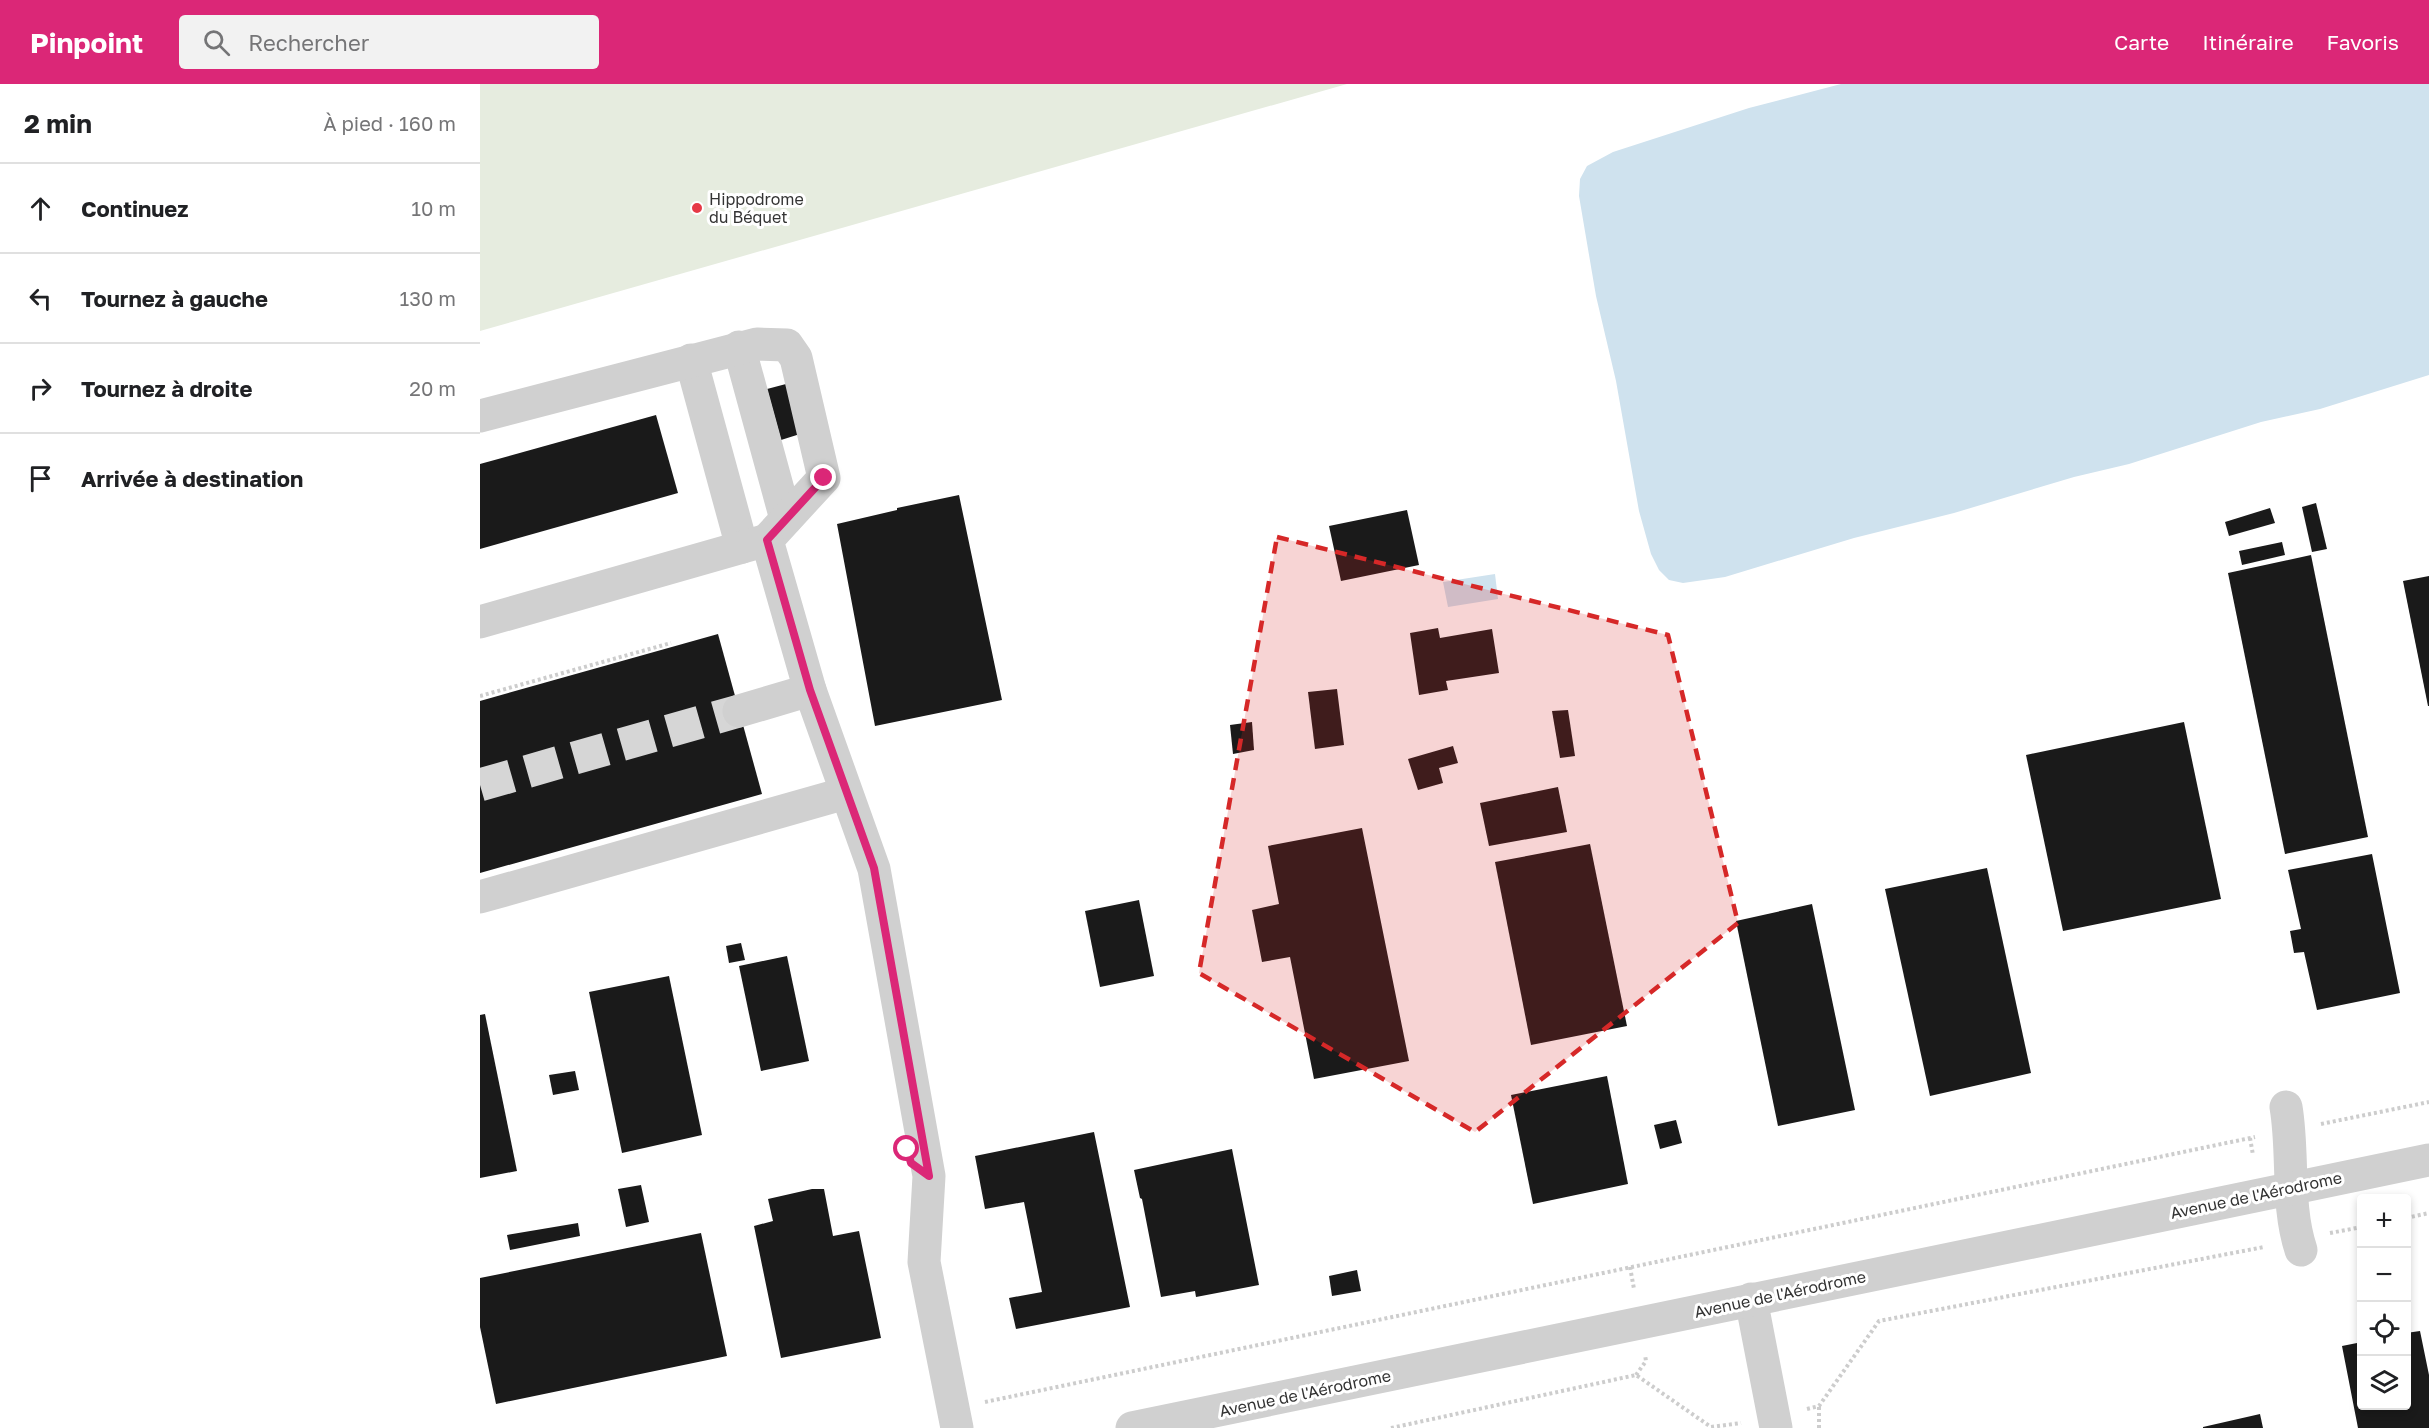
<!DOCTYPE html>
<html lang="fr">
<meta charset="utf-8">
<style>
body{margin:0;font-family:"Golos Text",sans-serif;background:#f2f2f2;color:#202124}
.controls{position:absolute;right:18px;bottom:18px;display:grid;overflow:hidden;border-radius:6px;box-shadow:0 3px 9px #0003}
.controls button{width:54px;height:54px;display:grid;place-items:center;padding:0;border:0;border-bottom:2px solid #e0e0e0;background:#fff;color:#202124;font:30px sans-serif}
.stop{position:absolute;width:18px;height:18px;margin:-14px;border:4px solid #db2777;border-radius:50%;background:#fff}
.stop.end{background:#db2777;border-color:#fff;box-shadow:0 2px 6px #0008}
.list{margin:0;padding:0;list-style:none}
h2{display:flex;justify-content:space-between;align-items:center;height:78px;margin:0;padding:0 24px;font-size:26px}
h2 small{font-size:20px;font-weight:400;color:#757577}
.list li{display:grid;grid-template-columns:39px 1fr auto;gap:18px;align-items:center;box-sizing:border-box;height:90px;padding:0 24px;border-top:2px solid #e0e0e0}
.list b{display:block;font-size:22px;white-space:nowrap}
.list em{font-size:20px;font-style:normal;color:#757577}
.icon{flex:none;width:33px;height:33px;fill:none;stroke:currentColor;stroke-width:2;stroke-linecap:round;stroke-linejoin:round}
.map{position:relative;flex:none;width:1949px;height:1344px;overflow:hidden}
header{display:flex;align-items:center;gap:36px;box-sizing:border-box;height:84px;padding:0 30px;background:#db2777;color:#fff}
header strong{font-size:28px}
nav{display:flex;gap:33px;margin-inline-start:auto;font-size:21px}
.search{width:420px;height:54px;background:#f2f2f2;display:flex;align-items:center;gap:15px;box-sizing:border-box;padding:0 21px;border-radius:6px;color:#757577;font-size:22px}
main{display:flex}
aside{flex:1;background:#fff}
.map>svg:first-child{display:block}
.green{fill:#e6ecdf}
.water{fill:#cfe2ee}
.building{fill:#1a1a1a}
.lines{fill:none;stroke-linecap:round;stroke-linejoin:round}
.minor-tunnel{stroke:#d6d6d6;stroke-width:33;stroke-dasharray:33 16;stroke-linecap:butt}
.path{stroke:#cdcdcd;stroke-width:4;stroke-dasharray:3 3;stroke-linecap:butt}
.minor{stroke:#d0d0d0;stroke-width:33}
.route{stroke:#db2777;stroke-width:8}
.marked{fill:#d62828;fill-opacity:0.2;stroke:#d62828;stroke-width:4.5;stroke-dasharray:12 8;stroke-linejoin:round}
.poi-dot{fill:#e63946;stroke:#fff;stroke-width:2}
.labels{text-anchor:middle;stroke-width:6;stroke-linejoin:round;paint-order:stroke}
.poi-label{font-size:16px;fill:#333;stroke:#fff;text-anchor:start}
.street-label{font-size:16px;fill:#333;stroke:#fff}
</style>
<header>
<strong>Pinpoint</strong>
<div class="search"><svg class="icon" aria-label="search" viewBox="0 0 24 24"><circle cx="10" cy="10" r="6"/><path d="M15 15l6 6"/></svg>Rechercher</div>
<nav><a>Carte</a><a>Itinéraire</a><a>Favoris</a></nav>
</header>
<main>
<aside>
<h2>2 min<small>À pied · 160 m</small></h2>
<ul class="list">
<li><svg class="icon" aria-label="ahead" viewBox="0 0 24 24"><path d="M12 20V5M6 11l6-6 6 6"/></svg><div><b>Continuez</b></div><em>10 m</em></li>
<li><svg class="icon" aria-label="left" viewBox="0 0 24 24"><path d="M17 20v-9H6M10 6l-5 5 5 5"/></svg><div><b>Tournez à gauche</b></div><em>130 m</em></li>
<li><svg class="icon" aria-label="right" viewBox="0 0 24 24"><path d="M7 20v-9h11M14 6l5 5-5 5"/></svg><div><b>Tournez à droite</b></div><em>20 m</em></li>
<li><svg class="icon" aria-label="arrive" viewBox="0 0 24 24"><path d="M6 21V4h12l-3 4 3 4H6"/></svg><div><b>Arrivée à destination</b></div></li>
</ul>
</aside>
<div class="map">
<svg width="1949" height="1344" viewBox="0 0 1949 1344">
<rect width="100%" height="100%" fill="#fff"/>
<path class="green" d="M0 0H867L0 247Z"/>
<g class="water">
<path d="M1361 0H1949V291L1840 325 1781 338 1649 380 1594 393 1474 429 1374 454 1245 493 1203 499 1189 496 1179 486 1171 470 1159 427 1136 297 1116 212 1099 112 1100 95 1107 82 1133 68 1269 24Z"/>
<path d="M1015 490 1018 515 968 523 963 498Z"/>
</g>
<g class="building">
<path d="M306 300 320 350 301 356 287 305Z"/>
<path d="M176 331 198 409 0 465V380Z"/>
<path d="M479 411 522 616 395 642 357 440 417 426V424Z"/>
<path d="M1836 419 1847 465 1832 468 1822 423Z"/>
<path d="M1790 424 1795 439 1749 452 1745 438Z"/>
<path d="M927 426 939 481 861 497 849 442Z"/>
<path d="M1802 458 1805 471 1762 481 1759 467Z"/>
<path d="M1831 471 1888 753 1805 770 1748 489Z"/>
<path d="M1949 492V622H1948L1923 497Z"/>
<path d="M958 544 960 554 1012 545 1019 589 966 597 968 606 939 611 930 549Z"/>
<path d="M238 550 282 710 0 789V617Z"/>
<path d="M857 605 864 661 835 665 828 608Z"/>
<path d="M1088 626 1095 672 1080 674 1072 627Z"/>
<path d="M772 638 774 666 753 670 750 641Z"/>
<path d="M1704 638 1741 815 1583 847 1546 671Z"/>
<path d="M973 662 978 679 959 684 963 699 938 706 928 675Z"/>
<path d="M1078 703 1087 748 1009 762 1000 719Z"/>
<path d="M882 744 929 977 834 995 810 873 782 878 772 826 799 820 788 762Z"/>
<path d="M1110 760 1147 942 1051 961 1015 778Z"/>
<path d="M1892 770 1920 909 1837 926 1824 868 1814 869 1810 847 1821 845 1808 786Z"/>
<path d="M1507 784 1551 989 1450 1012 1405 805Z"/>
<path d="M659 816 674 892 620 903 605 827Z"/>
<path d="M1332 820 1375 1026 1298 1042 1256 837Z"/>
<path d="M261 859 265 876 249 879 246 862Z"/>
<path d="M307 872 329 977 281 987 259 882Z"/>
<path d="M189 892 222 1051 142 1069 109 908Z"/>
<path d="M5 930 37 1087 0 1094V931Z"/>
<path d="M95 987 99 1006 73 1011 69 991Z"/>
<path d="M1127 992 1148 1100 1053 1120 1031 1011Z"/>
<path d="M1196 1036 1202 1059 1180 1065 1174 1041Z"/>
<path d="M614 1048 650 1223 536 1245 529 1214 562 1208 544 1118 505 1125 495 1072Z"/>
<path d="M752 1065 779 1201 716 1213 715 1207 681 1213 662 1115 660 1114 654 1086Z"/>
<path d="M161 1101 169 1138 146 1143 138 1105Z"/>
<path d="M332 1105H344L353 1152 379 1147 401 1254 301 1274 274 1142 293 1137 288 1115Z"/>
<path d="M98 1139 100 1152 30 1166 27 1151Z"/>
<path d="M221 1149 247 1272 16 1320 0 1243V1194Z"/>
<path d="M877 1186 881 1207 852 1212 849 1192Z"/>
<path d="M1940 1247 1949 1291V1344H1878L1862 1262 1882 1258V1322H1926V1249Z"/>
<path d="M1780 1330 1783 1344H1723V1343Z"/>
</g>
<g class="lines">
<path class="minor-tunnel" d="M0 701 259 627"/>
<g class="path">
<path d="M0 612 191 559"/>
<path d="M1841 1040 1949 1018"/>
<path d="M1770 1054 1773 1071"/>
<path d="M1926 1134 1949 1129"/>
<path d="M1850 1149 1882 1143"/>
<path d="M1150 1183 1154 1205"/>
<path d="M1156 1291 1166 1277 1165 1271"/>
<path d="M505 1318 1775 1053"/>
<path d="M1327 1325 1339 1322 1399 1237 1784 1163"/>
<path d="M911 1344 1156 1291 1231 1343 1261 1339"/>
<path d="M1339 1344V1322"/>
</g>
<g class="minor">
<path d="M259 263 306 435"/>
<path d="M211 276 262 463"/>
<path d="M0 332 277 260 307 261 316 274 344 394 287 456 330 606 394 785 449 1092 444 1178 477 1344"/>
<path d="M0 538 287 456"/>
<path d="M259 627 330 606"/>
<path d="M0 813 366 709"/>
<path d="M1806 1023C1814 1070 1806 1121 1821 1166"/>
<path d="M1271 1215 1296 1344"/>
<path d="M652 1344 1949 1076"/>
</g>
</g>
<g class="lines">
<path class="route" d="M344 394 287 456 330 606 394 784 449 1092 431 1079 427 1065"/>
</g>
<path class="marked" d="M797 453 1188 551 1258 839 995 1048 719 889Z"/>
<circle class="poi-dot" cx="217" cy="124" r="6"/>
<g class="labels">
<g class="poi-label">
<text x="229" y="121">Hippodrome<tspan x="229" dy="18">du Béquet</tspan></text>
</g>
<g class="street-label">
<text transform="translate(1776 1111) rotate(-12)" y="6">Avenue de l'Aérodrome</text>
<text transform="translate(1300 1210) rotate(-12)" y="6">Avenue de l'Aérodrome</text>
<text transform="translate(825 1309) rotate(-12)" y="6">Avenue de l'Aérodrome</text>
</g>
</g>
</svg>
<div class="controls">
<button>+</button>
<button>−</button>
<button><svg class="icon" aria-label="locate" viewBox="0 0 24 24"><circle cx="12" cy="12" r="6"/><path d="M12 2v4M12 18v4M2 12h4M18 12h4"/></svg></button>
<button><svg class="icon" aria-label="layers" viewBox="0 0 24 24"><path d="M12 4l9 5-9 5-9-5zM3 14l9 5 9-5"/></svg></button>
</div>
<div class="stop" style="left:427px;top:1065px"></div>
<div class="stop end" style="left:344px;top:394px"></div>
</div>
</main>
